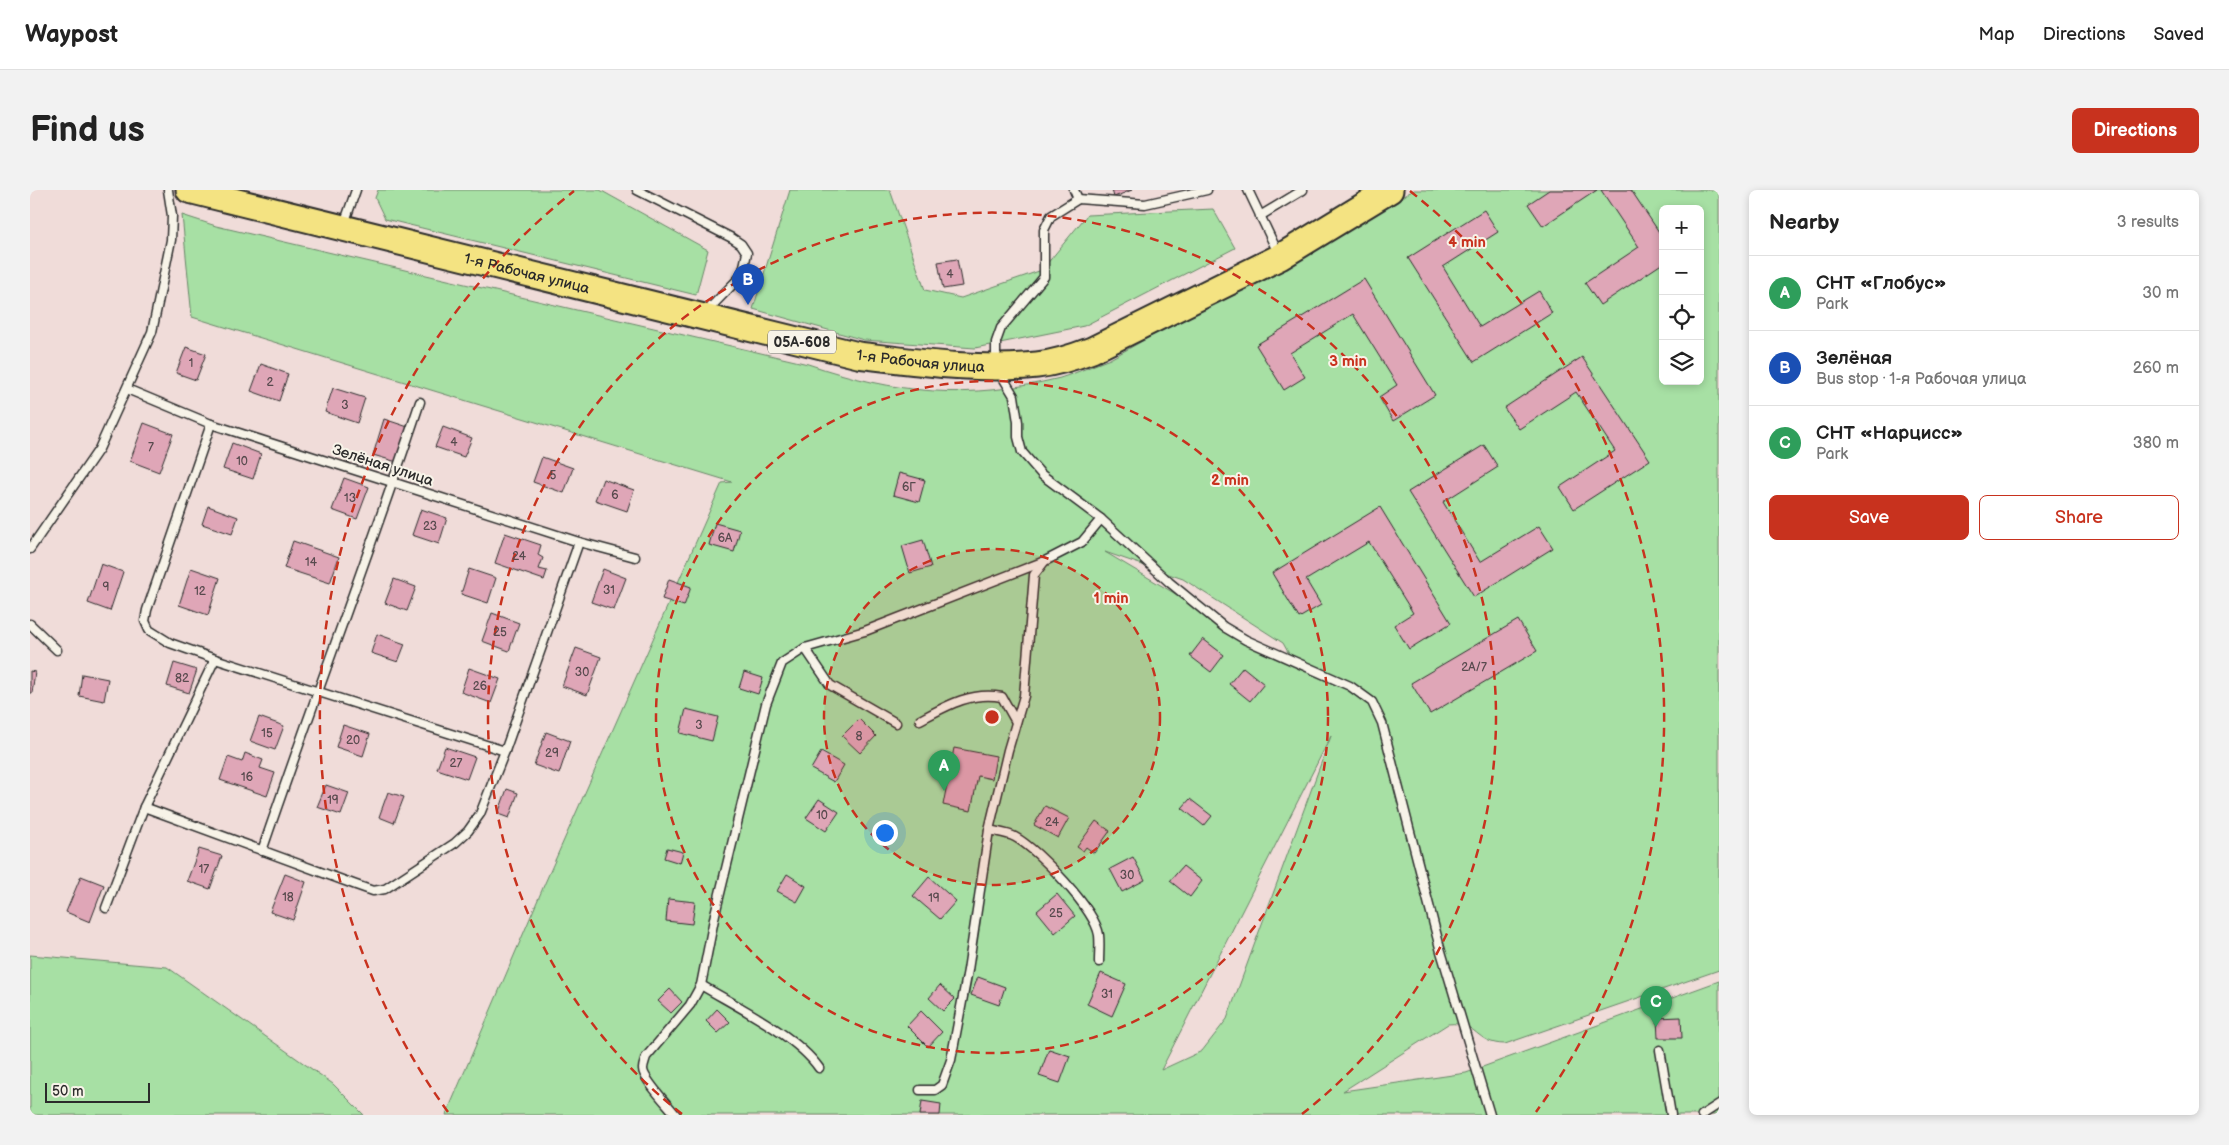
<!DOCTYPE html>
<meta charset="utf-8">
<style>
body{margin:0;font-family:"Balsamiq Sans",sans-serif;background:#f2f2f2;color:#222}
.controls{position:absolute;right:15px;top:15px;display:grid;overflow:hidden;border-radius:8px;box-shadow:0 2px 8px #0003}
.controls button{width:45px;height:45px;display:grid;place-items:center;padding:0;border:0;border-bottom:1px solid #e0e0e0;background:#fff;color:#222;font:25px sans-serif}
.scale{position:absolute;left:15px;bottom:12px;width:105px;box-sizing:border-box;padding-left:5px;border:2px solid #2b2b2b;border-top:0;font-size:14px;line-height:18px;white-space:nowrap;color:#2b2b2b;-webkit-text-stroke:4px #f7f3e8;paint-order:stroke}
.you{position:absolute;left:854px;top:642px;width:18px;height:18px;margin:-12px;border:4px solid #fff;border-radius:50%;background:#1a73e8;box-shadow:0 0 0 8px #1a73e833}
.badge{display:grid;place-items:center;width:32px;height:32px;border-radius:50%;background:#c8321e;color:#fff;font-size:16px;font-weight:700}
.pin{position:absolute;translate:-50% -41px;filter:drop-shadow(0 1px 2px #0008)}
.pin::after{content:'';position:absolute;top:26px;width:18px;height:15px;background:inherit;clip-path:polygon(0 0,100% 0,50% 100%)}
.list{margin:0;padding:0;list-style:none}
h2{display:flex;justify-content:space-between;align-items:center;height:65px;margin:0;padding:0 20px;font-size:21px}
h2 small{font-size:16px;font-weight:400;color:#767676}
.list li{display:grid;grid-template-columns:32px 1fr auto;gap:15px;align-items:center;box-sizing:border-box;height:75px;padding:0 20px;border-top:1px solid #e0e0e0}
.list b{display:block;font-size:19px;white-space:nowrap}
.list p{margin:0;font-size:16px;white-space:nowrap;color:#767676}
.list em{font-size:16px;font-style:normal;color:#767676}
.actions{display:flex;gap:10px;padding:15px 20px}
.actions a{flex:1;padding:11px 0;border:1px solid #c8321e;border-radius:8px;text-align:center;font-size:18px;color:#c8321e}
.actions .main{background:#c8321e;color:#fff}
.icon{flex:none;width:28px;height:28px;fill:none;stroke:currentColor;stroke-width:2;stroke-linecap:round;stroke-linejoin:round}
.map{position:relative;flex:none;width:1689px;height:925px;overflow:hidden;border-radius:8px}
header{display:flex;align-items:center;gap:30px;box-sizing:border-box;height:70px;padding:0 25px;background:#fff;border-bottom:1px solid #e0e0e0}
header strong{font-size:24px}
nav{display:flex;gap:28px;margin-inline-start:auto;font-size:18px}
.intro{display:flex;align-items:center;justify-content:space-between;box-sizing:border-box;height:120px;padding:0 30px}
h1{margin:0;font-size:35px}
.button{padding:12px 22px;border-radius:8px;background:#c8321e;color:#fff;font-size:18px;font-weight:700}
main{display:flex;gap:30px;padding:0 30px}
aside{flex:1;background:#fff;border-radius:8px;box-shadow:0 2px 8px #0003}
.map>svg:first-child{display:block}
.green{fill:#a7e0a4;stroke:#698668;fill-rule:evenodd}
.building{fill:#dfa6b7;stroke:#2b2b2b}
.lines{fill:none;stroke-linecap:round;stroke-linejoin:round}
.service-casing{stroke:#2b2b2b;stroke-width:11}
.primary-casing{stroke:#2b2b2b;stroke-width:29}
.service{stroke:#f7f3e8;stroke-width:8}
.primary{stroke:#f4e382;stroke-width:25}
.ring{fill:none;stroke:#c8321e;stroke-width:2.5;stroke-dasharray:9 6}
.labels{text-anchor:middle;stroke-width:4;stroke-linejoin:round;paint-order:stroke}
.number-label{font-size:12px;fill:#584a4e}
.shield{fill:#f7f3e8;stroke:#686764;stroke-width:1}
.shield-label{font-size:14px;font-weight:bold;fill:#2b2b2b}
.street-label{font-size:15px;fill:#2b2b2b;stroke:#f7f3e8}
.centre{fill:#c8321e;stroke:#f7f3e8;stroke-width:2.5}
.ring-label{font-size:15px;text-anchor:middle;font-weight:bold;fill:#c8321e;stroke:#f7f3e8;stroke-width:4;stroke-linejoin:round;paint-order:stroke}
</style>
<header>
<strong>Waypost</strong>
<nav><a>Map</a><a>Directions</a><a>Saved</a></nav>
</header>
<div class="intro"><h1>Find us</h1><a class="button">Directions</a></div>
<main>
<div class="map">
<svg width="1689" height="925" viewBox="0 0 1689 925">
<rect width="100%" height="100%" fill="#f0dcd9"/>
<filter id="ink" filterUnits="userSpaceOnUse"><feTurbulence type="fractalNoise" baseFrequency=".02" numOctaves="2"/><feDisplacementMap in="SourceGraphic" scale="10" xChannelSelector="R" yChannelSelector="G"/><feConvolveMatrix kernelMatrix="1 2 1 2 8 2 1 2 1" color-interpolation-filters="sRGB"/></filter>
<g filter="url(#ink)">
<g class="green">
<path d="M348 0H570L678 60 666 105 355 29 345 8Z"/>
<path d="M760 0H860L895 100 931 108 1012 80 1057 25 1183 19 1205 58 1054 136 945 158 834 150 723 119Z"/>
<path d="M1384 0H1689V780L1475 854C1445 854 1448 831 1418 834L1313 901 1436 883 1689 791V925H416L515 693 692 293 702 292 162 127 152 25 186 36 778 174C867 204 937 211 1030 188 1047 183 1063 175 1080 169ZM1633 19H1670V191H1633ZM1075 362 1153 389 1253 453 1265 475ZM1301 546 1197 829 1172 861 1131 880Z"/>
<path d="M0 765 137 777 303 894 334 925H0Z"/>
</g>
<g class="building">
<path d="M1082 0H1102L1084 7Z"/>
<path d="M1519 0H1567L1513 36 1498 14Z"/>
<path d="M1571 0H1601L1633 48V73L1570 115 1555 93 1609 57Z"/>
<path d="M1454 20 1468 42 1413 77 1450 137 1509 101 1522 123 1444 172 1378 68Z"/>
<path d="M927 69 932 96 913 99 908 72Z"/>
<path d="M1334 89 1405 205 1363 231 1349 207 1367 195 1323 124 1260 163 1275 187 1254 200 1226 155Z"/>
<path d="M156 157 176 164 166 190 146 183Z"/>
<path d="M1552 167 1620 270 1544 319 1530 297 1585 261 1546 202 1489 239 1474 218Z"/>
<path d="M231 174 258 184 249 211 221 201Z"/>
<path d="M303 198 335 208 327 233 295 222Z"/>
<path d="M354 229 378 237 367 272 343 265Z"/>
<path d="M114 233 143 244 129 282 100 271Z"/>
<path d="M413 237 442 248 434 267 405 257Z"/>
<path d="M202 253 231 264 223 289 193 279Z"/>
<path d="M1454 255 1468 277 1413 312 1450 372 1509 336 1523 358 1444 407 1378 302Z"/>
<path d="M512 267 543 278 534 303 503 292Z"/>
<path d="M869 283 895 290 889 312 863 305Z"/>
<path d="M314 288 339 297 327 329 302 320Z"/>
<path d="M573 289 604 300 597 321 565 310Z"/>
<path d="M178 316 208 327 202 344 172 334Z"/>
<path d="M1350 317 1421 433 1379 459 1364 435 1383 423 1339 352 1276 390 1291 415 1269 428 1242 383Z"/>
<path d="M391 319 417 328 409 354 382 345Z"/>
<path d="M685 333 710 340 704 362 679 355Z"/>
<path d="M475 343 511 355 508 365 513 368 509 379 517 381 514 390 465 373Z"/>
<path d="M893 350 901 377 880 383 872 356Z"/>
<path d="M263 351 309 367 300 393 254 378Z"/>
<path d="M71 374 93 382 80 421 58 413Z"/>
<path d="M161 378 190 388 178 425 149 415Z"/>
<path d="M439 379 466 388 458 413 431 404Z"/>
<path d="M573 379 596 388 584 420 561 412Z"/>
<path d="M364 389 386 397 377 421 355 413Z"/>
<path d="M639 389 661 397 654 416 632 409Z"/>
<path d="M462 423 489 433 479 461 452 451Z"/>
<path d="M1488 430 1507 461 1400 524 1381 493Z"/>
<path d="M347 444 375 454 368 472 341 463Z"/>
<path d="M1173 449 1194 465 1181 482 1160 466Z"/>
<path d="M546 458 571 467 557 505 532 496Z"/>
<path d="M144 473 167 480 159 503 137 496Z"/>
<path d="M1213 477 1234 494 1220 511 1199 494Z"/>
<path d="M439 478 470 489 461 513 431 502Z"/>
<path d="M0 481 5 482 2 503H0Z"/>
<path d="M714 482 733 488 728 504 709 498Z"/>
<path d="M52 484 78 489 74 511 49 506Z"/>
<path d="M656 519 688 527 682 551 650 543Z"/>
<path d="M229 527 254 536 245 560 220 551Z"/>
<path d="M829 529 846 546 830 563 812 546Z"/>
<path d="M313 535 340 544 333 566 306 557Z"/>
<path d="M516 542 540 551 529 584 504 575Z"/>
<path d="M415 557 445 567 437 589 407 579Z"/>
<path d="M924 558 966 566 962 589 948 586 941 621 913 615Z"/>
<path d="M791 562 814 575 804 592 781 579Z"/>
<path d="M215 563 233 570 230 578 245 583 237 606 190 590 198 567 212 572Z"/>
<path d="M296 595 319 603 311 625 287 617Z"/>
<path d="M477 599 488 603 479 628 468 624Z"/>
<path d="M358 602 374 607 364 633 349 627Z"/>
<path d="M789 609 809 622 796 641 776 628Z"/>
<path d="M1160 609 1182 626 1174 636 1152 618Z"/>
<path d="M1015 616 1039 628 1028 648 1004 635Z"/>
<path d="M1066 631 1080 641 1064 663 1056 657 1053 661 1047 657Z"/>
<path d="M637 658 653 662 650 673 634 668Z"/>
<path d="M169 659 192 666 180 699 157 691Z"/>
<path d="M1103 667 1115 690 1092 702 1080 679Z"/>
<path d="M1153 676 1172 691 1160 707 1140 691Z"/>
<path d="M255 684 276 692 263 730 240 722Z"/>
<path d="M757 684 776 696 767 712 747 701Z"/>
<path d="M51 686 74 695 60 732 36 722Z"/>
<path d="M899 687 926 711 910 729 883 706Z"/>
<path d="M1027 704 1045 726 1025 743 1007 721Z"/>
<path d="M638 709 665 712 662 734 636 731Z"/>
<path d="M1071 783 1096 794 1082 826 1057 814Z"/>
<path d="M948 787 975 797 969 815 941 805Z"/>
<path d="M910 795 925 809 913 821 899 808Z"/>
<path d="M640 799 652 812 641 823 628 811Z"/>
<path d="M687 819 700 832 688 843 676 831Z"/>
<path d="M891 821 912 842 898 857 877 836Z"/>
<path d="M1651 827 1652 848H1628L1627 828Z"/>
<path d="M1019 859 1040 866 1030 893 1009 886Z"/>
<path d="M892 911 911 914 910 925H890Z"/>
</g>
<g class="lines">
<g class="service-casing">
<g id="service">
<path d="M607 0 702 48 711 54 717 63 712 85 675 123"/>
<path d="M1044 0 1048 9 1021 26 1014 40V87L971 138 966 152V176L984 206 988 232V247L992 262 1012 285 1071 329 1139 392 1194 437 1216 450 1320 496 1342 512 1352 533 1410 758 1460 925"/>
<path d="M1218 0 1249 65"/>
<path d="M1048 9 1115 14 1177 0"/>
<path d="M1230 26 1273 0"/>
<path d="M314 34 326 0"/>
<path d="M97 199 181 234 549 352 605 367"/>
<path d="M181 234 117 420 115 431 119 440 140 453 185 469 475 561"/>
<path d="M0 359 69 259 122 142 141 50 142 26 138 0"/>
<path d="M0 434 27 460"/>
<path d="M775 458 800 495 866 533"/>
<path d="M890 530C916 516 941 501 972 507L986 532"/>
<path d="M114 617 326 695 343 701 355 699 425 653 438 641 450 624 475 561 549 352"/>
<path d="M959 640C967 642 978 643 985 647 1009 660 1065 720 1069 745 1070 754 1069 764 1069 772"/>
<path d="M232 661C283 511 340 362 390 212"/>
<path d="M76 718 114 617 185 469"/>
<path d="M671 795C706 816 766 845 789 878"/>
<path d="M1630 860 1641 925"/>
<path d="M890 900H905L912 895 921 870 938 780 959 640 978 560 994 506 1004 385 1014 372"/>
<path d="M646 925C639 916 613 889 613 879 613 875 615 871 616 867L660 815 671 795 685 724 736 514 752 473 775 458 835 441 1015 371 1052 352 1071 329"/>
<path d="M1672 925 1689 914"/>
</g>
</g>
<g class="primary-casing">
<g id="primary">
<path id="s1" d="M159 0 828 165C887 172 948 181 1007 175 1026 173 1044 167 1062 160L1250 67 1360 0"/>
</g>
</g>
<use href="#service" class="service"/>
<use href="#primary" class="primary"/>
</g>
</g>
<circle cx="962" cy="527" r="168" fill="#c8321e" fill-opacity=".12"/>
<g class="ring">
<circle cx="962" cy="527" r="168"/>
<circle cx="962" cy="527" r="336"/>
<path d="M652 924A504 504 0 1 1 1272 924"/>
<path d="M418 922A672 672 0 0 1 544 1M1380 1A672 672 0 0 1 1506 922"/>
</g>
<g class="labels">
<g class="number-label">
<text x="920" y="88">4</text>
<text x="161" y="177">1</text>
<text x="240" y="196">2</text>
<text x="315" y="219">3</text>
<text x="424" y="256">4</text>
<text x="121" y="261">7</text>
<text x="212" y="275">10</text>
<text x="523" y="289">5</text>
<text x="879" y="301">6Г</text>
<text x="585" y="309">6</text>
<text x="320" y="312">13</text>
<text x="400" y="340">23</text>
<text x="695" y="352">6А</text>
<text x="489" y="370">24</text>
<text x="281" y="376">14</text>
<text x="76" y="401">9</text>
<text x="579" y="404">31</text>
<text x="170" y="405">12</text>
<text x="470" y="446">25</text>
<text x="1444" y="481">2А/7</text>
<text x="552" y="486">30</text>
<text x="152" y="492">82</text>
<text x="450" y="500">26</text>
<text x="669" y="539">3</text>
<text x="237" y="547">15</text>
<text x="829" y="550">8</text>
<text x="323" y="554">20</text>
<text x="522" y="567">29</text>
<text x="426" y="577">27</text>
<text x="217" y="591">16</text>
<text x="303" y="614">19</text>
<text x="792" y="629">10</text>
<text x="1022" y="636">24</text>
<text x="174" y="683">17</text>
<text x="1097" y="689">30</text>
<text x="258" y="711">18</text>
<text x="904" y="712">19</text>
<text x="1026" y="727">25</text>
<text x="1077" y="808">31</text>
</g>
<rect class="shield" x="738" y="140.5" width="68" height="23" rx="4"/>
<g class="shield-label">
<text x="772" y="157">05А-608</text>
</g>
<g class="street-label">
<text dy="5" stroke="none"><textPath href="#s1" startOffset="348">1-я Рабочая улица</textPath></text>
<text dy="5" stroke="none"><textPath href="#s1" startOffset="752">1-я Рабочая улица</textPath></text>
<text transform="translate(353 275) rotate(18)" y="5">Зелёная улица</text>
</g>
</g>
<circle cx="962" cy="527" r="8" class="centre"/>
<g class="ring-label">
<text x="1437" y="57">4 min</text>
<text x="1318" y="176">3 min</text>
<text x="1200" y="295">2 min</text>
<text x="1081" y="413">1 min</text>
</g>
</svg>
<div class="controls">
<button>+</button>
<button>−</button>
<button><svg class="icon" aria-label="locate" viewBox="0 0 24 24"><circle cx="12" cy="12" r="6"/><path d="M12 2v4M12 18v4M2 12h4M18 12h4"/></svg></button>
<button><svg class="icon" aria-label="layers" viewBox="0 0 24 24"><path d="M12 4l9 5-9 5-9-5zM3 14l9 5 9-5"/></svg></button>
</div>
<div class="scale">50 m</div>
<div class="you"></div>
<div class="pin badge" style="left:914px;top:601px;background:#2e9e5b">A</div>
<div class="pin badge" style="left:718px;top:115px;background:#1a4fb4">B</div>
<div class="pin badge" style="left:1626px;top:837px;background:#2e9e5b">C</div>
</div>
<aside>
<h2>Nearby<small>3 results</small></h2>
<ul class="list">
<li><span class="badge" style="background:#2e9e5b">A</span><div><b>СНТ «Глобус»</b><p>Park</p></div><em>30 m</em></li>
<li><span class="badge" style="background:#1a4fb4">B</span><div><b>Зелёная</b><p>Bus stop · 1-я Рабочая улица</p></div><em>260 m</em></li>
<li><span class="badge" style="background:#2e9e5b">C</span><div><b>СНТ «Нарцисс»</b><p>Park</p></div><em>380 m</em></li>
</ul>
<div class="actions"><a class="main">Save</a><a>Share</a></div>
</aside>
</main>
